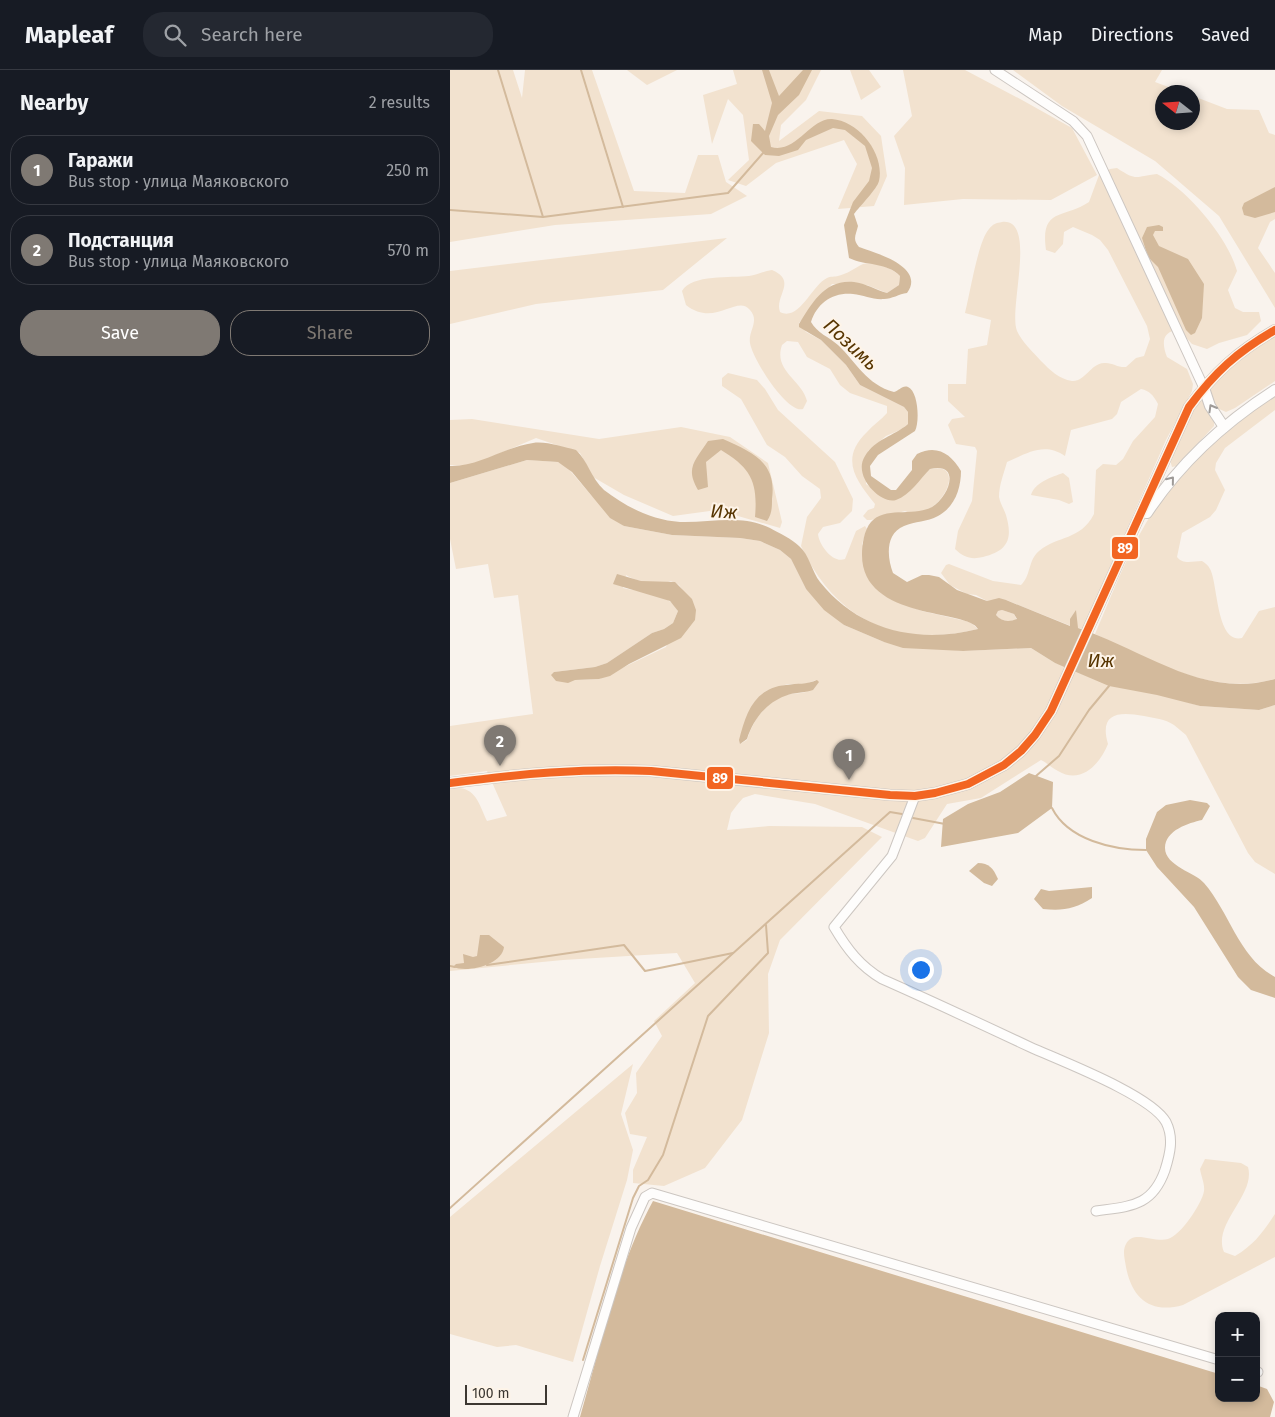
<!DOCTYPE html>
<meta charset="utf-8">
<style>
body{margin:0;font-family:"Fira Sans",sans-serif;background:#242831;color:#f1f3f6}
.controls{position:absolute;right:15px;bottom:15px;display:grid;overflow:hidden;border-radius:10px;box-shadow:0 2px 8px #0003}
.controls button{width:45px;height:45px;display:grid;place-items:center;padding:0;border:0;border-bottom:1px solid #363941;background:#171b24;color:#f1f3f6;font:25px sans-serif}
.compass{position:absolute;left:705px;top:15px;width:45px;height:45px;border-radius:50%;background:#171b24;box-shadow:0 2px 8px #0003;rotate:287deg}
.scale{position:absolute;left:15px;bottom:12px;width:82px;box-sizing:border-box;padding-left:5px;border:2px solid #3d3832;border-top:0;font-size:14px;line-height:18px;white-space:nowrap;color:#3d3832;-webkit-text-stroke:4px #fef4e8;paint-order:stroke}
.you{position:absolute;left:470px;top:899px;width:18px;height:18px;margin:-12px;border:4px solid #fff;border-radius:50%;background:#1a73e8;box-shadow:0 0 0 8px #1a73e833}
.badge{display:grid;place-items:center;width:32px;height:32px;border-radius:50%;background:#7f7973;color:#fff;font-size:16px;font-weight:700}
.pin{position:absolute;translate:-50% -41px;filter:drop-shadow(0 1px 2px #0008)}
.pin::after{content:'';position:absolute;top:26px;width:18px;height:15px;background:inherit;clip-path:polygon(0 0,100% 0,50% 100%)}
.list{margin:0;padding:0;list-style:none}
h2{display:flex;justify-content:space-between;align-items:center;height:65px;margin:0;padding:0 20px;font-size:21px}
h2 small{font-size:16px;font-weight:400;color:#9ea1a6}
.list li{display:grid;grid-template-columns:32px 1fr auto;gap:15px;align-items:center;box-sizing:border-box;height:70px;margin:0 10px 10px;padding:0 10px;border:1px solid #363941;border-radius:20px}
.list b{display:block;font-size:19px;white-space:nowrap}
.list p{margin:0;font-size:16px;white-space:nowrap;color:#9ea1a6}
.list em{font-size:16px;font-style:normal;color:#9ea1a6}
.actions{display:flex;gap:10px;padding:15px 20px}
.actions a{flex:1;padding:11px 0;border:1px solid #7f7973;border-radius:20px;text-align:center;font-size:18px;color:#7f7973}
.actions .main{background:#7f7973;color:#fff}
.icon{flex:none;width:28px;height:28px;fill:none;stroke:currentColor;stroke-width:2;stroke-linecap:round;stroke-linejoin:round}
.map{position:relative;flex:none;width:825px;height:1347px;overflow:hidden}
header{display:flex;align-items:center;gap:30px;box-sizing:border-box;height:70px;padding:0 25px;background:#171b24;border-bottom:1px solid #363941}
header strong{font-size:24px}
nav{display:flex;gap:28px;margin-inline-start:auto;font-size:18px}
.search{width:350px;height:45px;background:#242831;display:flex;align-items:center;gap:12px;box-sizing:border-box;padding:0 18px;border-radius:20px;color:#9ea1a6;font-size:19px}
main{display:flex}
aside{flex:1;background:#171b24}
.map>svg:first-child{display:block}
.green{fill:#f2e2cf;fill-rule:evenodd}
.water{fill:#d3ba9c;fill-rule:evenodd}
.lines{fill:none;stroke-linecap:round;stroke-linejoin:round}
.stream{stroke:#d3ba9c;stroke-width:2}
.minor-casing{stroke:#ccc6c1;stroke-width:11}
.major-casing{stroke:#ccc6c1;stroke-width:12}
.minor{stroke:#fefdfc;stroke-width:9}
.major{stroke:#fefdfc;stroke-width:10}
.bus-1-casing{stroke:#fef4e8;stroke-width:11}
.bus-1{stroke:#f26522;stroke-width:8}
.oneway{stroke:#9e9a97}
.labels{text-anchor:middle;stroke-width:4;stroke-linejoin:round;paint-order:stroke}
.water-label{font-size:19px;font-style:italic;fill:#583602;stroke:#fef4e8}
.line-badge{stroke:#fef4e8;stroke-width:2}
.badge-label{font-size:14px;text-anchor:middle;font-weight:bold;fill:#fff}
</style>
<header>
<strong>Mapleaf</strong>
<div class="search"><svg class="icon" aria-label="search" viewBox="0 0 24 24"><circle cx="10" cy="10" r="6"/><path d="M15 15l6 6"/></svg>Search here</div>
<nav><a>Map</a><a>Directions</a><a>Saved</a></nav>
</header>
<main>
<aside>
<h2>Nearby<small>2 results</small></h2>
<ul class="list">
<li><span class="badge">1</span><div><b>Гаражи</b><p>Bus stop · улица Маяковского</p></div><em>250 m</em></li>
<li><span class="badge">2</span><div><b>Подстанция</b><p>Bus stop · улица Маяковского</p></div><em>570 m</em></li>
</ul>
<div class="actions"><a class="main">Save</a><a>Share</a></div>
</aside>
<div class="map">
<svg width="825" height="1347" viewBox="0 0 825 1347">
<rect width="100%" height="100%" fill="#f9f3ed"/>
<g class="green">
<path d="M0 0H63L72 28 75 0H142L184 121 235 123 248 85H268L276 112 297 126 261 144 105 155 0 172Z"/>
<path d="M177 0H227L197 15Z"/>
<path d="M283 0H371L356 30 331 55 329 71 369 41 412 46 431 66 437 106 424 136 388 139 407 94 394 70 326 93 296 116 278 110 299 90 293 45 278 29 262 74 253 25 287 14Z"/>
<path d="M400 0H419L431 17 411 30Z"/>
<path d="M453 0H515L572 30 622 58 647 105 601 130 513 129 454 135 455 98 444 66 462 46Z"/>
<path d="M563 0H712L705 12 732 22H712V52H742L743 26 777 39 809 40 819 63 825 65V149L820 152 808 178 825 203V238L769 146 705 91 612 36Z"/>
<path d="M667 98C688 112 685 106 707 104 738 120 778 168 787 201L778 220 785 238 793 242H809L811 251 797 265 769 273 757 279 742 274 729 260C711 261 712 274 717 287L737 299 743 314 742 321 716 370 633 559 628 558 620 549 621 556 556 530 537 531 526 525 517 524 500 515 491 503 496 495 499 494 543 511 571 515C581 506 578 490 589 481 608 465 630 471 644 444L646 400 653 394 666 395 673 389 683 371 705 347 708 334C703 325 700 321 691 319L671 332 667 344 662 349 621 360 615 386C594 372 578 383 557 392 554 403 549 415 549 427 550 433 554 439 556 445 563 469 558 481 533 487 521 490 513 487 505 479L508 461 522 431 527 381 525 377 506 374 498 355 502 349 515 347 498 331V314H516L518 279 537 275 541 250 515 243C520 224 528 171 539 159 543 154 546 153 552 152 588 148 558 239 567 261 572 272 583 282 591 291 600 300 609 309 622 311 635 312 640 294 654 293 662 292 668 298 676 297L686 288 694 286 700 269 697 256 658 180 650 170 642 165 623 157 614 162 613 174 605 183 596 180C590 137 614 149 639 132L649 105 660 99Z"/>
<path d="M277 168 213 220 86 234 0 254V201Z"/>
<path d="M413 194C425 192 441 197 450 206L449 215 437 223 417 215 382 214 349 253 356 262 371 270 396 295 410 315 454 337 458 342V354L450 360 436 366 418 381 416 414 439 430 450 427 480 399C521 390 488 455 455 441L421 450H417L413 446 418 440 424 438 425 434C406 410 389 389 417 362 423 355 431 350 437 343V336L400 323 390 315 380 299 357 287 348 272 337 271 332 275C323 301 352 310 357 331L353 339C337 344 302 288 300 273 298 261 310 251 300 240 287 224 265 258 236 235L232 221C242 204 281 208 299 206 307 205 314 201 322 200 348 211 324 226 330 242 349 252 362 215 377 208 380 206 385 207 388 206 397 204 405 198 413 194Z"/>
<path d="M825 266V311L785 338 776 342 767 338C763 331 758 322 762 315 769 300 810 275 825 266Z"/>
<path d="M278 303 307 310 315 319 328 340 385 392 403 429 402 441 390 453 373 457 368 464C369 475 383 494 395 489L406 461 415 456 417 459 412 474 440 529 472 541 520 552 528 559C447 579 386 551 351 476L357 447 371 428 370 419 352 406 335 387 317 375 291 329 272 316V308Z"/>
<path d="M825 326V340L775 378 766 393 765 400 775 420 766 440 760 447 732 463 727 487C733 495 743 491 752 491 755 493 758 495 760 499 768 513 766 574 792 568L809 541 825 537V609C762 627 700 590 645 564 664 520 681 473 708 434 739 390 780 354 825 326Z"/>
<path d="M753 330 764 351V356L727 396 722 397 720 390 739 347 749 331Z"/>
<path d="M22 349 149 369 231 357 280 367 318 393 332 452 330 458 267 440 223 446 174 425 143 407 130 383 86 368 20 396 0 395V350Z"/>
<path d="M77 390 108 392 116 396 141 425 174 456 222 465 290 468 310 471 330 480 341 489 356 519 394 555 434 572 513 581 581 578 605 593 750 636 809 640 825 635V804L805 792 798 783 736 665C732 662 728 658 724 655 715 649 704 648 694 646 668 641 649 643 658 674 650 694 631 715 608 701 602 698 597 693 591 690L531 728 497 734 475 768 468 771 365 734 305 724 293 728 287 735 281 743 277 760 319 756 412 757 432 767 330 870 318 904 319 963 292 1050 255 1098 214 1116 183 1113V1100L197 1067 180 1064 175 1043 187 1023 186 1003 212 966 204 951 245 913 227 883 113 890 0 901V718C25 715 28 731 37 751L57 746 37 701 0 706V656L83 644 68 525 44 528 38 494 6 499 0 469V413ZM176 505C186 512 209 516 221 511L229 515 236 525 216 577 149 609 125 610 104 602 145 597 157 593 202 563 214 559 223 553 228 541C220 523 190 522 173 518ZM366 610 356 622C350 624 343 623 336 625 316 632 303 650 297 670L290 674 316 621 338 614H356Z"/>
<path d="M613 403 619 408 623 432 619 434 609 430 581 425C585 412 602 407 613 403Z"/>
<path d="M552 540 564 544 567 550C559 552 552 552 546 545L548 541Z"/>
<path d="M183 994 171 1044 183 1080 177 1110 150 1196 123 1292 66 1275 47 1277 0 1264V1147Z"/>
<path d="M755 1089 791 1093 798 1097C806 1125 762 1154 774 1182L785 1186C804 1175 813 1162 825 1144V1187L733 1235C701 1244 682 1229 676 1197 675 1190 672 1181 676 1174 683 1159 704 1173 718 1169 730 1166 752 1134 754 1121 755 1114 751 1106 750 1099Z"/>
</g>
<g class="water">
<path d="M312 0H319L329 26 353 0H362L349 25 328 45 319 66 321 77C346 84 360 48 382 49 409 51 435 84 429 111 427 119 410 136 404 144L408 156C406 165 402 169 409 177 426 183 476 197 457 223 449 224 442 229 434 229 423 230 414 225 403 224 383 222 367 233 361 252 367 263 379 267 388 275 406 292 417 315 444 322 449 321 452 315 458 317 468 321 470 351 465 361L428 385 420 396 421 406 441 420H446L462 400V391L467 384C487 374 501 384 511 401 511 418 505 437 488 446 477 452 465 451 454 456 435 464 437 487 443 503L457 512 472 505H479L489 507 507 520 537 531 549 528 556 530 620 556V549L626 540 628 558C693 579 753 630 825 609V635L809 640 750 636 707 625 659 616 605 593 581 578 513 581 453 578 434 572 394 555 374 540 356 519 341 489 330 480 310 471 290 468 222 465 174 456 160 448 122 402 108 392 77 390 0 413V396C29 397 54 377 83 373 96 371 113 377 126 380 138 391 141 408 154 420 176 437 202 450 230 452 260 453 291 444 320 458 329 463 342 469 349 476 359 484 362 502 370 512 409 561 468 574 528 559 519 539 412 551 412 485 412 475 414 460 421 452 435 436 464 447 482 437 499 427 512 392 480 399 470 409 460 425 446 430 431 435 402 406 415 386 425 369 444 366 458 354V342L454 337 410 315 396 295 371 270 349 257V254C362 233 375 209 404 212 415 213 426 220 437 223L449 215 450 206C437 192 415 196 399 188L394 155 403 132 419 111 422 98 415 76 395 60 383 58 356 70 348 80 329 86 315 85 301 71 303 54H309L315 61 322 33ZM552 540 564 544 567 549C559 552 552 552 546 545L548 541Z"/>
<path d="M825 117V142L805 148 794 145 792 138 794 133Z"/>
<path d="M709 155 713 157V161H705L703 165 709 176 738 189 754 214 752 248 745 263 741 265 736 260 708 197 698 187 692 168 697 157Z"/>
<path d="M273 369C302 382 327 392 322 429 322 437 322 444 317 451L305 447C308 412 301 398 271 380L256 392 258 417 248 420C235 398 245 391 258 371Z"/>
<path d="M167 504 191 511 225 512 242 529 246 540 245 550 231 568 179 594 160 606 149 609 125 610 118 613 106 611 101 605 104 602 145 597 157 593 202 563 214 559 223 553 228 541 220 531 163 514Z"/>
<path d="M367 610 369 612 363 620C354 623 344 622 335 626 316 633 303 650 297 669L290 674 289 670C296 643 304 618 336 615 348 613 356 615 367 610Z"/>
<path d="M579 703 603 712 602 738 568 763 491 777 493 749 518 734 550 722Z"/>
<path d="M740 730 757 733 760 736 752 750C739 753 715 760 715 778 715 796 746 803 754 813 780 843 789 888 825 907V928L801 920 788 907 744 837 707 797 696 780V769L707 742 716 735Z"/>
<path d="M528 793C539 793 543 798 548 809L542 816 534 813 519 801Z"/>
<path d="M642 817V828C625 839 613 841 593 839L584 829 591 819 599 821Z"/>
<path d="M30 865H39L54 877C52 895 18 903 3 897L6 894 14 893 13 884 23 887 27 886Z"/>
<path d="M203 1131 769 1304V1328H806V1315L817 1319 824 1332 820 1347H130C151 1275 167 1197 203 1131Z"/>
</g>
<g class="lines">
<g class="stream">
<path d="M48 0 93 147"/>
<path d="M131 0 173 137"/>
<path d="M0 140 93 147 278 123 314 82"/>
<path d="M586 706 609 686 639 640 659 616"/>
<path d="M602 738C618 770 663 780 696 780"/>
<path d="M463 748 495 754"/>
<path d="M37 895 174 875 195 901 283 883"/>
<path d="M0 896 5 897"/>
<path d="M0 1138 440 742 452 744"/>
<path d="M133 1290 183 1128 189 1116 198 1110 213 1085 258 946 318 883 316 855"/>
</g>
<g class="minor-casing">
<g id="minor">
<path d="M545 0 623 51 637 66 754 318"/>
<path d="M465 726 442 786 384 857C397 879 410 896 432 909 482 931 531 954 580 977 611 991 701 1025 716 1052 724 1068 720 1084 715 1100 702 1137 680 1136 646 1141"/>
<path d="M806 1301 808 1302"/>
<path d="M123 1347 181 1158 195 1127 202 1123 769 1290"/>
</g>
</g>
<g class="major-casing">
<g id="major">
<path d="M754 318 760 336 774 357"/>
<path d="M697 443C730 393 775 352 825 320"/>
<path d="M0 713C68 704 133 698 201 701L440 725 465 726 485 723 518 714 554 695 571 681 585 665 601 641 739 337C765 302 787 282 825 260"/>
</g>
</g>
<use href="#minor" class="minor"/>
<use href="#major" class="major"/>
<g class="bus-1-casing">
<path id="bus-1" d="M0 713C68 704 133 698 201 701L440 725 465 726 485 723 518 714 554 695 571 681 585 665 601 641 739 337C765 302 787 282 825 260"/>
</g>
<use href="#bus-1" class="bus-1"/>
</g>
<defs><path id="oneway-chevron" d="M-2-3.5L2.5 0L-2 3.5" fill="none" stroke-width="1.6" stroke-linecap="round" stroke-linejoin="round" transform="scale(1.25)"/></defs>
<g class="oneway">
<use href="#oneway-chevron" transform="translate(762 338) rotate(-120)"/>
<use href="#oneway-chevron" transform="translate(721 410) rotate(-51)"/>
</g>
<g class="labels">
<g class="water-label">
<text transform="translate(401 274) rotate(43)" y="7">Позимь</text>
<text transform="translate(274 441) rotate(3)" y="7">Иж</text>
<text x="651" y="597">Иж</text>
</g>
</g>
<g class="line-badge">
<rect x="661" y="466" width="28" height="24" rx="5" fill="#f26522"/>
<rect x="256" y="696" width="28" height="24" rx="5" fill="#f26522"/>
</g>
<g class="badge-label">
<text x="675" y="483">89</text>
<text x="270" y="713">89</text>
</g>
</svg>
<div class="controls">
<button>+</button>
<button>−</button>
</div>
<svg class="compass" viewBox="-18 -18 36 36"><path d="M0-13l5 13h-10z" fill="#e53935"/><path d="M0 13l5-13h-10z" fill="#9ea1a6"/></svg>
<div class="scale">100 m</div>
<div class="you"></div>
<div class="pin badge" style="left:399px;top:710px">1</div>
<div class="pin badge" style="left:50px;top:696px">2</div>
</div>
</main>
